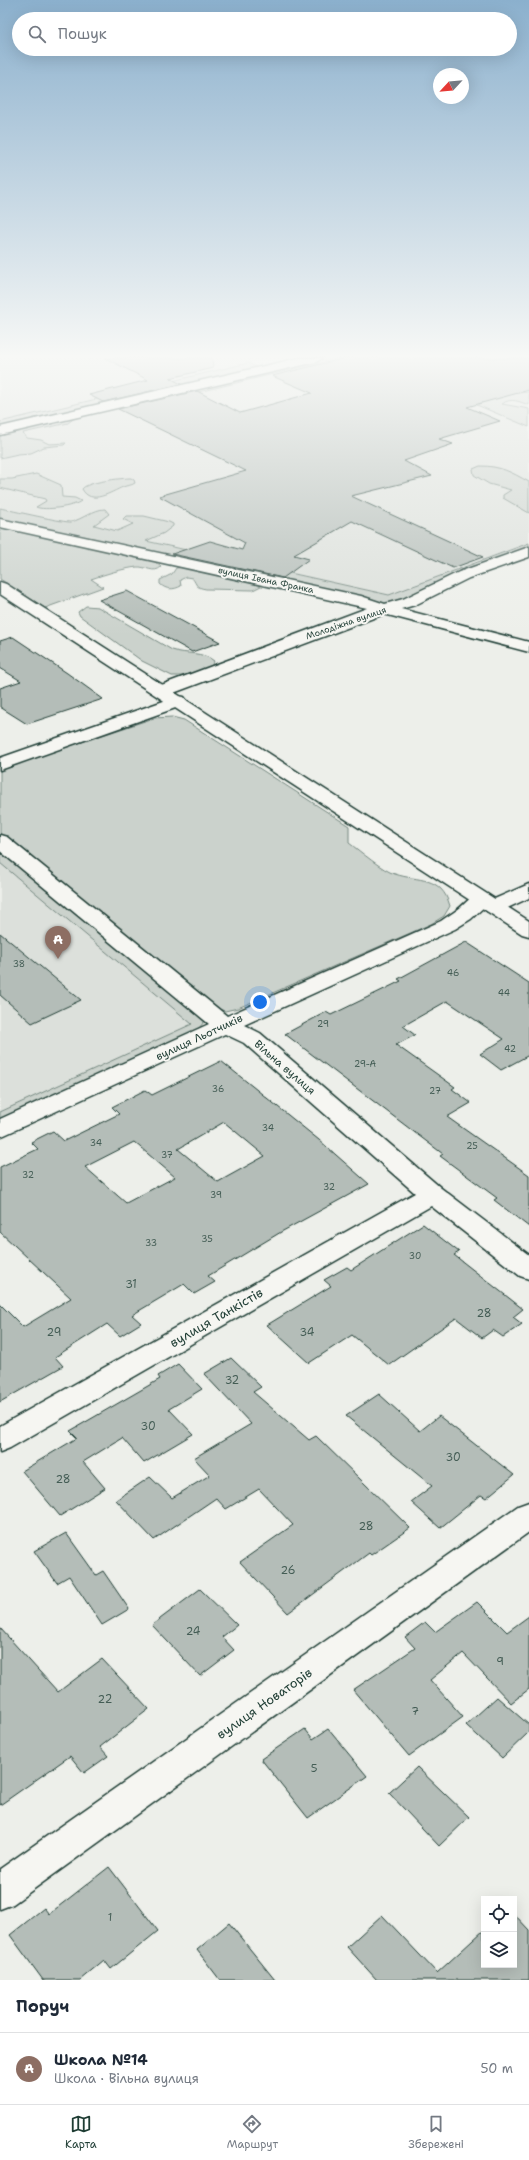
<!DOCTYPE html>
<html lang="uk">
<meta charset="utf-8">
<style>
body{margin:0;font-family:"Shantell Sans",sans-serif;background:#f6f6f7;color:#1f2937}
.controls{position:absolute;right:12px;bottom:12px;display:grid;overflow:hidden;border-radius:0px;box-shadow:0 4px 16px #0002}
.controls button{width:36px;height:36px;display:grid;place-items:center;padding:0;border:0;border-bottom:1px solid #e0e1e3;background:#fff;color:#1f2937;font:20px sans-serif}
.compass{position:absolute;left:433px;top:68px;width:36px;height:36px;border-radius:50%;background:#fff;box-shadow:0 4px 16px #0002;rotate:244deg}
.you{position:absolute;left:260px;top:1002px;width:14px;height:14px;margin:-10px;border:3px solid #fff;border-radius:50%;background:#1a73e8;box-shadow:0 0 0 6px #1a73e833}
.badge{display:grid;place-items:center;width:26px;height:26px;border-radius:50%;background:#1f3d34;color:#fff;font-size:13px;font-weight:700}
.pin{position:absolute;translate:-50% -33px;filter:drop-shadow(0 1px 2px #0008)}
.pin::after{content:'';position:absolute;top:21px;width:14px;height:12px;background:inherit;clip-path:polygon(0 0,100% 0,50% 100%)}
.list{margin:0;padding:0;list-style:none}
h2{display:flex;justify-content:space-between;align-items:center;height:52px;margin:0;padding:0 16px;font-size:17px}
h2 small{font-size:13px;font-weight:400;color:#747a83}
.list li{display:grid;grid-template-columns:26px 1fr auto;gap:12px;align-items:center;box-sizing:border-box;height:72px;padding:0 16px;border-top:1px solid #e0e1e3}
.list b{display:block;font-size:15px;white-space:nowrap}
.list p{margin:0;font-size:13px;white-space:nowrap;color:#747a83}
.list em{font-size:13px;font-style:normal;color:#747a83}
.icon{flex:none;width:22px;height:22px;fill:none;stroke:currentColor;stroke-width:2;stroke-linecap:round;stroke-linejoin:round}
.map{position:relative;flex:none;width:529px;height:1980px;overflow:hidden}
.search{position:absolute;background:#fff;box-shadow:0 4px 16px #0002;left:12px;right:12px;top:12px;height:44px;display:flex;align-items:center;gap:10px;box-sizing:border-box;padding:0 14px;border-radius:22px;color:#747a83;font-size:15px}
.sheet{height:124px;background:#fff}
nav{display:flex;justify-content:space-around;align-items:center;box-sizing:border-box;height:56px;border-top:1px solid #e0e1e3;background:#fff;font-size:11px;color:#747a83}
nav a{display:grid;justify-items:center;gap:2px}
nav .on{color:#1f3d34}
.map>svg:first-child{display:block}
.built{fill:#dce0db}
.green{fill:#cbd2cc;stroke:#758880}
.building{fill:#b4bdb8;stroke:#1f3d34;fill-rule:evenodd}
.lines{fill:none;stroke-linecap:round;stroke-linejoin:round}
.minor-casing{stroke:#1f3d34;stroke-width:3}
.tertiary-casing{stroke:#1f3d34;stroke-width:3}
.minor{fill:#f6f6f2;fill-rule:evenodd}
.tertiary{fill:#f6f6f2;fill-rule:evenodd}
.labels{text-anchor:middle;stroke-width:4;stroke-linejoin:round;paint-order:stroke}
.far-street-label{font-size:9px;fill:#1f3d34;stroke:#f6f6f2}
.number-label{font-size:9px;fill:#445d55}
.street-label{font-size:11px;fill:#1f3d34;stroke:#f6f6f2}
.near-number-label{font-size:11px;fill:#445d55}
.near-street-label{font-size:13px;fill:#1f3d34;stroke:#f6f6f2}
</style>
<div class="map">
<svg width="529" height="1980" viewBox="0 0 529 1980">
<rect width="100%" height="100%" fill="#edefea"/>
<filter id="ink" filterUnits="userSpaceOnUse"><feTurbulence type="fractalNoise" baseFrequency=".025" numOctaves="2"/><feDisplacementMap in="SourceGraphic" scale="8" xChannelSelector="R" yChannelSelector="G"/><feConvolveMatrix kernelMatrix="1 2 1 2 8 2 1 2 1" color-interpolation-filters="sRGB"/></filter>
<g filter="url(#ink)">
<g class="built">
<path d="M0 358H268L0 422Z"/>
<path d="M341 358H529V543L389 595 0 508V438L68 423 76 417 165 396 169 399Z"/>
<path d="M0 863 38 894 193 1024 0 1112Z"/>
</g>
<g class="green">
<path d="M328 358H341L169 399 165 396Z"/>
<path d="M529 359 518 393 529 392V405C520 402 511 397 502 404L529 409V427L472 403Z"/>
<path d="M248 363 258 368 0 428V422Z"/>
<path d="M76 417 68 423 23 433 27 438 41 440 49 444 66 443 64 445 44 447 31 453 18 454 0 458V434Z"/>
<path d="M480 466C501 466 511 472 529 482V513L503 498V495L511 490 489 484 474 475 473 469Z"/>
<path d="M36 474 61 485 62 497 75 498 81 501C74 507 44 511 36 507L46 501 45 499 0 488V479H12Z"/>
<path d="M131 478 134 480 135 483C131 486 127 485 123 487 111 492 91 506 82 489 86 482 122 478 131 478Z"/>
<path d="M0 508C9 510 66 523 71 522 83 519 94 509 105 509L109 514 94 525 117 531 133 524 123 519 126 516H144L169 522 173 524V526L164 533 146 541 389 595 529 543V549L407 600 385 606 0 520Z"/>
<path d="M0 526 154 561 161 567C154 574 145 566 137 567 121 569 106 574 91 579L103 587 45 608 0 579Z"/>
<path d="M185 567 259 583 261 586 253 590 206 589C194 587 198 585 192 578L186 577 180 580 181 586C174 590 166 590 160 584V580L172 574 176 568Z"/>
<path d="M86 606 98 607 172 650C187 655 202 651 214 661L212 665 206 670 184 676H172L142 661 80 616 78 612Z"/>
<path d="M172 717 184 720 349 826V843C360 851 383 871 395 874 419 882 441 875 450 906L444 916 431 924 238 1008 225 1011 210 1006 0 833V769L154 718Z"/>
<path d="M0 849 202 1016 205 1021 198 1029 0 1121V1112L192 1024 0 863Z"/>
</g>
<g class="building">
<path d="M105 358H212L213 368 170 378 181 384 103 402 89 395 148 380Z"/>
<path d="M346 358H529V390L467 407 500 421 439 439 453 444 404 461 432 476 351 496 483 557 453 568 352 521 294 555 309 559 283 578 172 554 210 541 242 550 245 543 159 496 246 471 118 409 197 391 240 413 312 393 272 376Z"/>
<path d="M127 591 220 642 192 652 99 600Z"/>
<path d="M13 637 67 673 103 699 27 724 0 707V688L21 681 0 668V641Z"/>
<path d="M0 933 81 1000 32 1023 0 995Z"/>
<path d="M466 942 529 983V1055L501 1070 480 1054 504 1039 447 1001 403 1026 415 1035 396 1045 455 1087 452 1089 471 1103 447 1117 529 1175V1227L494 1200 497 1198 440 1156 443 1154 285 1034 326 1012 331 1015 401 981 398 979Z"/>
<path d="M221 1061 319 1140 369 1184 281 1232 208 1276 215 1282 194 1294 184 1284 132 1315 141 1323 120 1336 107 1324 55 1357 63 1366 0 1402V1304L23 1327 71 1298 0 1232V1167L38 1149 31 1142 53 1131 64 1141 119 1114 112 1107 145 1090 152 1095ZM224 1122 265 1156 218 1182 178 1149ZM134 1142 175 1177 126 1203 85 1167Z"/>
<path d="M423 1224 459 1252 454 1255 523 1309 513 1317 522 1324 503 1337 493 1330 482 1338 456 1318 389 1365 352 1335 309 1363 267 1325 331 1286 324 1280 347 1267 351 1270Z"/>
<path d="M231 1358 261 1387 253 1392 309 1440 316 1436 410 1528 371 1555 369 1553 288 1613 240 1562 293 1525 259 1489 226 1509 216 1498 154 1540 116 1500 150 1477 172 1498 210 1475 194 1458 251 1424 204 1374Z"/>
<path d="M178 1364 202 1389 169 1409 193 1434 144 1463 122 1438 83 1462 105 1488 60 1516 22 1471 77 1438 70 1431 160 1379 158 1376Z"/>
<path d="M379 1394 420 1431 439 1416 514 1475 486 1498 481 1495 440 1528 411 1502 432 1486 346 1416Z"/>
<path d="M66 1533 96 1575 103 1571 129 1609 102 1625 69 1576 57 1583 34 1551Z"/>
<path d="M200 1589 237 1625 222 1637 234 1650 200 1676 152 1625Z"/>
<path d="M477 1602 507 1632 529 1616V1689L511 1703 463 1653 430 1680 463 1717 409 1756 353 1690 415 1648 405 1637 425 1622 435 1632Z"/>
<path d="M0 1628 58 1692 102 1659 149 1709 100 1747 108 1756 84 1773 70 1756 0 1805Z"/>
<path d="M497 1697 529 1725V1732L502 1758 466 1725Z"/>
<path d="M305 1729 313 1739 328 1729 367 1776 308 1818 261 1759Z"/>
<path d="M417 1767 469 1817 439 1846 389 1793Z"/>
<path d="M109 1867 158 1931 111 1969 104 1960 80 1980H43L10 1935 44 1908 49 1914Z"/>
<path d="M514 1914 529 1930V1980H377L347 1947 382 1915 437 1973 484 1930V1965H514Z"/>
<path d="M229 1923 275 1980H220L197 1950Z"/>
</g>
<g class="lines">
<g class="minor-casing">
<g id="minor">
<path d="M299 358H322L316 362 0 435V427Z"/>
<path d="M0 519 361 596 385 604 403 599 459 572 529 547V557L469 578 415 605 401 609 529 642V652L384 614 168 695 162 696 156 695 153 691 156 687 367 608 0 527Z"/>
<path d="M178 696 184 697 187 701 184 705 0 770V758Z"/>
<path d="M0 835 7 837 227 1016 441 921C446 917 452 914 457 910 468 902 473 891 488 895L491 899 490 901 529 884V898L501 911 494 913 487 911 484 907 471 919 455 929 244 1025 260 1033 441 1188 529 1255V1279L520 1276 431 1206 10 1448 0 1452V1426L415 1193 244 1043 225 1034 0 1137V1119L209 1024 0 851Z"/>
<path d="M529 1502V1532L13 1904 0 1909V1869L518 1506Z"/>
</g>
</g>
<g class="tertiary-casing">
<path id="tertiary" d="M0 582 6 584 529 921V936L522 934 0 594Z"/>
</g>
<use href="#minor" class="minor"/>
<use href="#tertiary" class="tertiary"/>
</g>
</g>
<linearGradient id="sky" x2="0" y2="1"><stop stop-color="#8bb0cd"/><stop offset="0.56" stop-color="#f7f8f6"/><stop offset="1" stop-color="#f7f8f6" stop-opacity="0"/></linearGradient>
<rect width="529" height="636" fill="url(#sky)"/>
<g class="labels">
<g class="far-street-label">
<text transform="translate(266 580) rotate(12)" y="3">вулиця Івана Франка</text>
<text transform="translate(346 623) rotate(-19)" y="3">Молодіжна вулиця</text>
</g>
<g class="number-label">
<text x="19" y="967">38</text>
<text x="453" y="976">46</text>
<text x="504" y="996">44</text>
<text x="323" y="1027">29</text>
<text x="510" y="1052">42</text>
<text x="365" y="1067">29-А</text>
<text x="218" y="1092">36</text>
<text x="435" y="1094">27</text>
<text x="268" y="1131">34</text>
<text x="96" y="1146">34</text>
<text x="472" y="1149">25</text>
<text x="167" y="1158">37</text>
<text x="28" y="1178">32</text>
<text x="329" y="1190">32</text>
<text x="216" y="1198">39</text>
<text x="207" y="1242">35</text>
<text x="151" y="1246">33</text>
<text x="415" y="1259">30</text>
</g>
<g class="street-label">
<text transform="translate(199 1037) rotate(-25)" y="4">вулиця Льотчиків</text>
<text transform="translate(285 1067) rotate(41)" y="4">Вільна вулиця</text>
</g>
<g class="near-number-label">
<text x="131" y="1288">31</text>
<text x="484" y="1317">28</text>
<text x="54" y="1336">29</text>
<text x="307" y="1336">34</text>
<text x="232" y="1384">32</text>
<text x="148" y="1430">30</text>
<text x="453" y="1461">30</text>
<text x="63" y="1483">28</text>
<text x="366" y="1530">28</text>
<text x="288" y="1574">26</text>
<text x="193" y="1635">24</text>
<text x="500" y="1665">9</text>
<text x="105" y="1703">22</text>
<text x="415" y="1715">7</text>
<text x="314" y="1772">5</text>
<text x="110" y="1921">1</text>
</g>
<g class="near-street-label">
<text transform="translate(216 1317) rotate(-30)" y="5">вулиця Танкістів</text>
<text transform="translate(264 1703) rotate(-35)" y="5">вулиця Новаторів</text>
</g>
</g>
</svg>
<div class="controls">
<button><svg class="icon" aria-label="locate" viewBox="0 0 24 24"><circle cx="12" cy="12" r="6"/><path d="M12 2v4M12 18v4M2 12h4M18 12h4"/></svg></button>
<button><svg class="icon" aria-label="layers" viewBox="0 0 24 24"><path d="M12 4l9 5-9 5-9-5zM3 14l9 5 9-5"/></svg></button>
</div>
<svg class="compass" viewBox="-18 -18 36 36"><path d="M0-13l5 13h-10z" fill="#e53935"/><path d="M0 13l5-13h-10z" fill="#747a83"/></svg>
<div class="you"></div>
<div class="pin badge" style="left:58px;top:959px;background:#8d6e63">A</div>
<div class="search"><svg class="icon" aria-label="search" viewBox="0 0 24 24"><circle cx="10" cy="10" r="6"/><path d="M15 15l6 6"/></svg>Пошук</div>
</div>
<section class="sheet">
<h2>Поруч<small></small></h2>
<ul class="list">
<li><span class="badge" style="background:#8d6e63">A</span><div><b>Школа №14</b><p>Школа · Вільна вулиця</p></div><em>50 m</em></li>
</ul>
</section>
<nav>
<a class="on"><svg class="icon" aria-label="map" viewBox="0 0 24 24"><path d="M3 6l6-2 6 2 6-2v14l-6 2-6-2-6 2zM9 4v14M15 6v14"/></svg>Карта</a>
<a><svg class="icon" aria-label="directions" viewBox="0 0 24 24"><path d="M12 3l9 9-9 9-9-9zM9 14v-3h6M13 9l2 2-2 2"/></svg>Маршрут</a>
<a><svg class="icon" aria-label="saved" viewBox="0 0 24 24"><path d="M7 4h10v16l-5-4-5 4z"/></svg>Збережені</a>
</nav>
